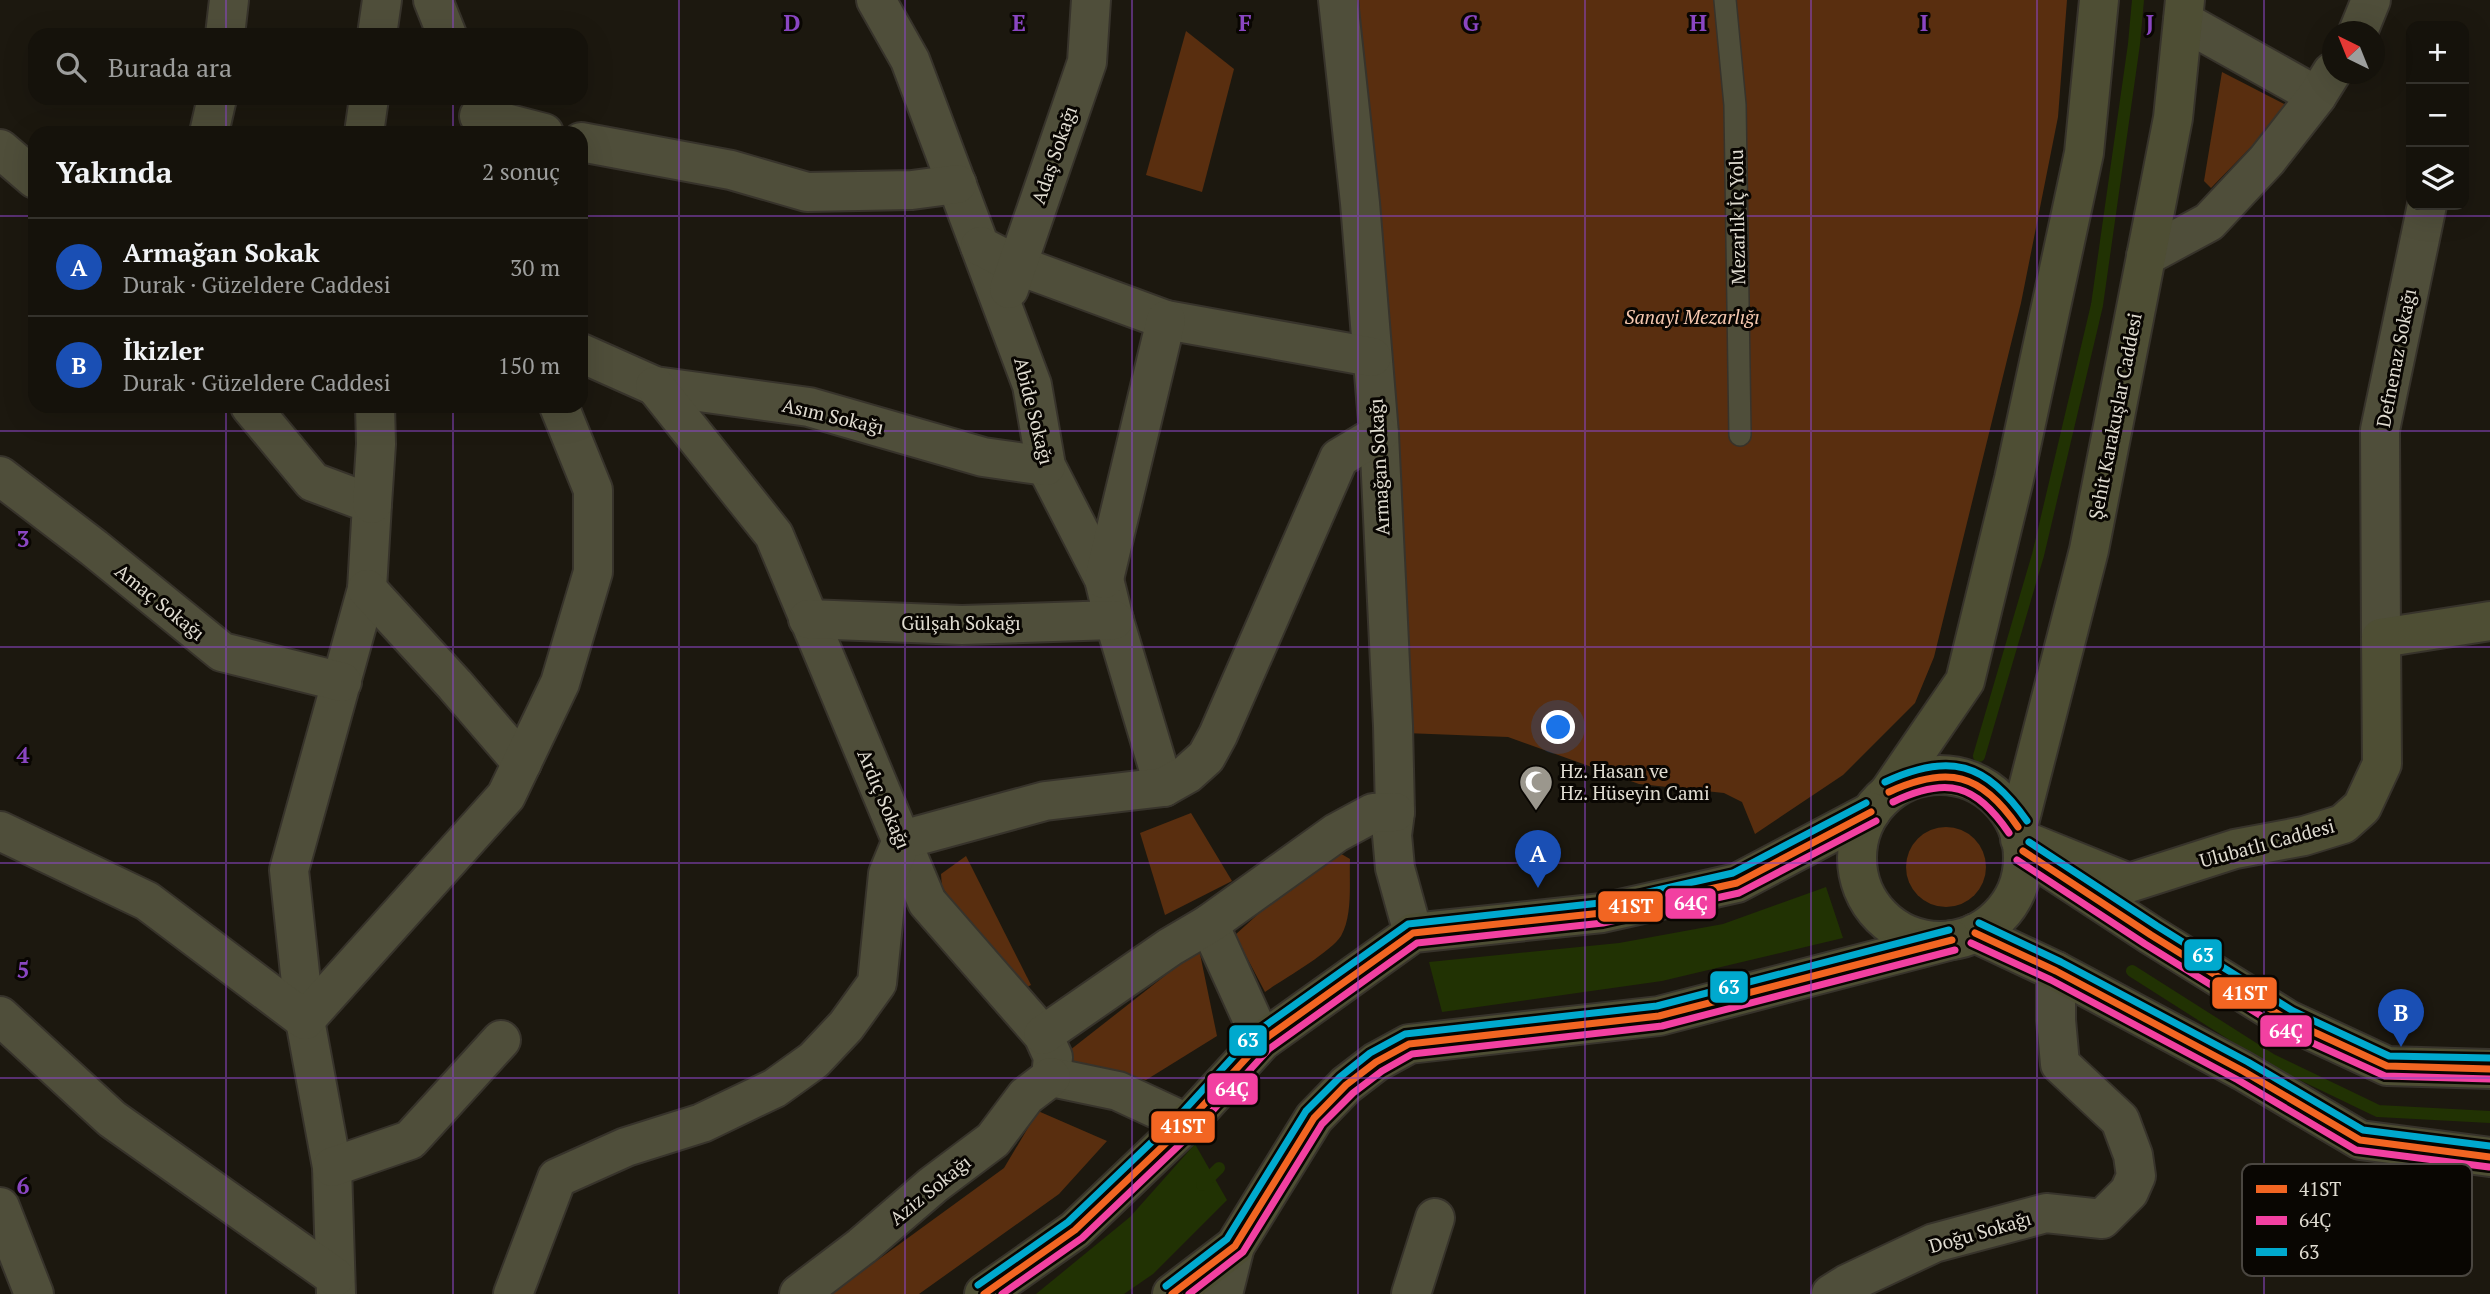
<!DOCTYPE html>
<html lang="tr">
<meta charset="utf-8">
<style>
body{margin:0;font-family:"PT Serif",serif;background:#222019;color:#f1f3f6}
.controls{position:absolute;right:21px;top:21px;display:grid;overflow:hidden;border-radius:14px;box-shadow:0 7px 28px #0002}
.controls button{width:63px;height:63px;display:grid;place-items:center;padding:0;border:0;border-bottom:2px solid #34322c;background:#15120b;color:#f1f3f6;font:35px sans-serif}
.compass{position:absolute;left:2322px;top:21px;width:63px;height:63px;border-radius:50%;background:#15120b;box-shadow:0 7px 28px #0002;rotate:317deg}
.you{position:absolute;left:1559px;top:728px;width:24px;height:24px;margin:-18px;border:5px solid #fff;border-radius:50%;background:#1a73e8;box-shadow:0 0 0 10px #1a73e833}
.badge{display:grid;place-items:center;width:46px;height:46px;border-radius:50%;background:#9b978d;color:#fff;font-size:23px;font-weight:700}
.pin{position:absolute;translate:-50% -58px;filter:drop-shadow(0 2px 4px #0008)}
.pin::after{content:'';position:absolute;top:37px;width:24px;height:21px;background:inherit;clip-path:polygon(0 0,100% 0,50% 100%)}
.list{margin:0;padding:0;list-style:none}
h2{display:flex;justify-content:space-between;align-items:center;height:91px;margin:0;padding:0 28px;font-size:30px}
h2 small{font-size:23px;font-weight:400;color:#9d9e9d}
.list li{display:grid;grid-template-columns:46px 1fr auto;gap:21px;align-items:center;box-sizing:border-box;height:98px;padding:0 28px;border-top:2px solid #34322c}
.list b{display:block;font-size:26px;white-space:nowrap}
.list p{margin:0;font-size:23px;white-space:nowrap;color:#9d9e9d}
.list em{font-size:23px;font-style:normal;color:#9d9e9d}
.icon{flex:none;width:38px;height:38px;fill:none;stroke:currentColor;stroke-width:2;stroke-linecap:round;stroke-linejoin:round}
.map{position:relative;flex:none;width:2490px;height:1294px;overflow:hidden}
.search{position:absolute;background:#15120b;box-shadow:0 7px 28px #0002;left:28px;top:28px;width:560px;height:77px;display:flex;align-items:center;gap:18px;box-sizing:border-box;padding:0 24px;border-radius:21px;color:#9d9e9d;font-size:26px}
.panel{position:absolute;background:#15120b;box-shadow:0 7px 28px #0002;left:28px;top:126px;width:560px;height:287px;border-radius:21px}
.map>svg:first-child{display:block}
.green{fill:#592e0f}
.water{fill:#213203}
.lines{fill:none;stroke-linecap:round;stroke-linejoin:round}
.stream{stroke:#213203;stroke-width:12}
.lane-casing{stroke:#37332b;stroke-width:24}
.street-casing{stroke:#37332b;stroke-width:42}
.secondary-casing{stroke:#37332b;stroke-width:42}
.lane{stroke:#4f4e3a;stroke-width:21}
.street{stroke:#4f4e3a;stroke-width:38}
.secondary{stroke:#4e4e34;stroke-width:38}
.bus-1-casing{stroke:#090602;stroke-width:12}
.bus-2-casing{stroke:#090602;stroke-width:12}
.bus-3-casing{stroke:#090602;stroke-width:12}
.bus-1{stroke:#f26522;stroke-width:7}
.bus-2{stroke:#f240a1;stroke-width:7}
.bus-3{stroke:#00a9ce;stroke-width:7}
.grid{fill:none;stroke:#8a46c2;stroke-width:2;stroke-opacity:0.55}
.labels{text-anchor:middle;stroke-width:6;stroke-linejoin:round;paint-order:stroke}
.street-label{font-size:19px;fill:#e0dcd1;stroke:#090602}
.park-label{font-size:19px;font-style:italic;fill:#f8c9b0;stroke:#090602}
.poi-label{font-size:19px;fill:#e0dcd1;stroke:#090602;text-anchor:start}
.key{fill:#090602;stroke:#4a4640;stroke-width:2}
.key-label{font-size:19px;fill:#e0dcd1}
.grid-label{font-size:23px;text-anchor:middle;font-weight:bold;fill:#8a46c2;stroke:#090602;stroke-width:6;stroke-linejoin:round;paint-order:stroke}
.line-badge{stroke:#090602;stroke-width:2.5}
.badge-label{font-size:19px;text-anchor:middle;font-weight:bold;fill:#fff}
</style>
<div class="map">
<svg width="2490" height="1294" viewBox="0 0 2490 1294">
<rect width="100%" height="100%" fill="#1c180f"/>
<g class="green">
<path d="M1359 0H2067L2058 117 2021 303 1934 657 1915 703 1843 775 1755 834 1742 802 1724 793 1639 784 1508 737 1405 733 1375 284Z"/>
<path d="M1186 31 1234 69 1202 192 1146 175Z"/>
<path d="M2222 72 2290 107 2211 188 2204 181Z"/>
<path d="M1191 813 1232 881 1165 915 1140 833Z"/>
<circle cx="1946" cy="867" r="40"/>
<path d="M1331 848 1350 859C1349 883 1353 915 1341 936 1330 953 1283 979 1265 992L1235 935Z"/>
<path d="M966 856 1031 985 1019 991 942 887 941 874Z"/>
<path d="M1199 949 1217 1036 1146 1080 1078 1066 1065 1054Z"/>
<path d="M1038 1111 1107 1141 1059 1194 919 1294H831L1004 1168Z"/>
</g>
<g class="water">
<path d="M1826 887 1843 938 1662 981 1442 1012 1429 962 1619 943 1723 924Z"/>
<path d="M1195 1144 1227 1200 1153 1274 1124 1294H1036L1130 1217Z"/>
</g>
<g class="lines">
<g class="stream">
<path d="M1979 756 2038 555 2097 305 2134 44 2138 0"/>
<path d="M2132 971 2272 1060 2378 1111 2490 1117"/>
<path d="M1202 1185 1219 1168"/>
</g>
<g class="lane-casing">
<path id="lane" d="M1725 0 1735 105 1740 435"/>
</g>
<g class="street-casing">
<g id="street">
<path d="M433 0 447 35"/>
<path d="M876 0 910 60 1032 385 1046 466 1104 579 1114 620 1164 787"/>
<path d="M1338 0 1360 203 1379 434 1393 726 1395 812 1392 835 1395 868 1413 933"/>
<path d="M2183 21 2317 96"/>
<path d="M2358 32 2371 0"/>
<path d="M225 35 229 0"/>
<path d="M377 35 382 0"/>
<path d="M479 116 544 133"/>
<path d="M209 133 217 98"/>
<path d="M364 133 369 98"/>
<path d="M581 142 731 170 807 192 912 190 957 184"/>
<path d="M0 149 35 179"/>
<path d="M980 246 1017 265 1166 320 1372 357"/>
<path d="M2146 256 2209 222 2267 160 2317 96 2332 72"/>
<path d="M1009 289 1087 62 1091 0"/>
<path d="M581 353 655 386 809 407 983 457 1046 466"/>
<path d="M655 386 774 535 927 902 1043 1035 1053 1057 1051 1077"/>
<path d="M250 406 313 482 372 504 367 589 289 870 305 1020 332 1167 336 1294"/>
<path d="M0 476 94 548 222 652 342 682"/>
<path d="M372 504 376 444 375 406"/>
<path d="M1104 579 1166 320"/>
<path d="M367 589 455 685 522 763"/>
<path d="M808 619 962 625 1114 620"/>
<path d="M2381 638 2380 430 2427 205"/>
<path d="M0 831 147 901 305 1020 506 796 560 683 593 572V490L559 406"/>
<path d="M1209 924 1262 1041"/>
<path d="M0 1016 112 1119 335 1277"/>
<path d="M1043 1035 1170 947 1209 924 1336 833 1373 813 1395 812"/>
<path d="M1051 1077 1118 1091 1187 1123"/>
<path d="M332 1167 410 1140 501 1040"/>
<path d="M0 1207 34 1294"/>
<path d="M513 1294 557 1178 626 1147 702 1123 775 1088 814 1060 846 1026 877 983 888 874 902 840 1045 801 1164 787 1187 774 1206 757 1218 735 1339 458 1379 434"/>
<path d="M799 1294 862 1246 933 1185 993 1140 1026 1096 1051 1077"/>
<path d="M1223 1294 1235 1246"/>
<path d="M1411 1294 1435 1218"/>
<path d="M1831 1294 1847 1284 1934 1243 2046 1213 2102 1219 2129 1192 2136 1176 2133 1155 2120 1120 2060 1064 2056 1020V971"/>
</g>
</g>
<g class="secondary-casing">
<g id="secondary">
<circle cx="1940" cy="858" r="83"/>
<path d="M1889 792 1965 681 2014 479 2084 153 2099 0"/>
<path d="M2018 827 2089 550 2173 118 2185 0"/>
<path d="M2020 839 2129 883 2235 849 2304 836 2343 824 2362 807 2382 764 2381 638 2490 621"/>
<path d="M2052 870 2151 935 2288 1020 2387 1066 2490 1069"/>
<path d="M1975 933 2056 971 2243 1071 2360 1140 2490 1157"/>
<path d="M984 1294 1075 1230 1187 1123 1262 1041 1413 933 1602 913 1737 883 1871 812"/>
<path d="M1172 1294 1235 1246 1314 1118 1346 1085 1376 1062 1409 1044 1659 1016 1952 940"/>
</g>
</g>
<use href="#lane" class="lane"/>
<use href="#street" class="street"/>
<use href="#secondary" class="secondary"/>
<g class="bus-1-casing">
<g id="bus-1">
<path d="M1889 792C1948 765 1981 773 2018 827"/>
<path d="M2023 851 2151 935 2288 1020 2387 1066 2490 1069"/>
<path d="M1975 933 2056 971 2243 1071 2360 1140 2490 1157"/>
<path d="M984 1294 1075 1230 1187 1123 1262 1041 1413 933 1602 913 1737 883 1871 812"/>
<path d="M1172 1294 1235 1246 1314 1118 1346 1085 1376 1062 1409 1044 1659 1016 1952 940"/>
</g>
</g>
<g class="bus-2-casing">
<g id="bus-2">
<path d="M1893 802C1947 776 1976 784 2009 833"/>
<path d="M2017 860 2145 944 2284 1030 2385 1076 2490 1079"/>
<path d="M1971 943 2051 980 2238 1080 2356 1150 2489 1167"/>
<path d="M1002 1294 1082 1238 1194 1131 1269 1049 1417 943 1603 923 1739 893 1876 821"/>
<path d="M1189 1294 1243 1252 1322 1124 1353 1093 1382 1071 1412 1054 1662 1026 1955 950"/>
</g>
</g>
<g class="bus-3-casing">
<g id="bus-3">
<path d="M1885 782C1949 752 1986 762 2027 821"/>
<path d="M2029 842 2157 926 2293 1011 2389 1056 2490 1058"/>
<path d="M1979 923 2061 962 2248 1062 2363 1130 2490 1146"/>
<path d="M978 1285 1068 1222 1179 1116 1255 1033 1408 924 1600 903 1733 873 1866 803"/>
<path d="M1166 1286 1227 1239 1306 1111 1340 1077 1370 1053 1405 1034 1657 1006 1949 930"/>
</g>
</g>
<use href="#bus-1" class="bus-1"/>
<use href="#bus-2" class="bus-2"/>
<use href="#bus-3" class="bus-3"/>
</g>
<path class="grid" d="M226 0V35M453 0V35M679 0V1294M905 0V1294M1132 0V1294M1358 0V1294M1585 0V1294M1811 0V1294M2037 0V1294M2264 0V1294M226 98V133M453 98V133M0 216H35M581 216H2490M226 406V1294M453 406V1294M0 431H2490M0 647H2490M0 863H2490M0 1078H2490"/>
<defs>
<g id="mosque-pin" transform="scale(1.75)"><path d="M0 17L-7.5 6A9.5 9.5 0 1 1 7.5 6Z" fill="#9b978d" stroke="#090602"/><path d="M3.5-4.9A6 6 0 1 0 3.5 4.9A5 5 0 1 1 3.5-4.9Z" fill="#fff"/></g>
</defs>
<g fill-rule="evenodd">
<use href="#mosque-pin" x="1536" y="782"/>
</g>
<g class="labels">
<g class="street-label">
<text transform="translate(1054 155) rotate(-71)" y="7">Adaş Sokağı</text>
<text transform="translate(1737 217) rotate(-91)" y="7">Mezarlık İç Yolu</text>
<text transform="translate(2396 358) rotate(-79)" y="7">Defnenaz Sokağı</text>
<text transform="translate(1034 411) rotate(76)" y="7">Abide Sokağı</text>
<text transform="translate(833 416) rotate(13)" y="7">Asım Sokağı</text>
<text transform="translate(2115 416) rotate(-79)" y="7">Şehit Karakuşlar Caddesi</text>
<text transform="translate(1379 467) rotate(-93)" y="7">Armağan Sokağı</text>
<text transform="translate(160 602) rotate(39)" y="7">Amaç Sokağı</text>
<text x="961" y="630">Gülşah Sokağı</text>
<text transform="translate(884 799) rotate(67)" y="7">Ardıç Sokağı</text>
<text transform="translate(2267 843) rotate(-15)" y="7">Ulubatlı Caddesi</text>
<text transform="translate(930 1190) rotate(-39)" y="7">Aziz Sokağı</text>
<text transform="translate(1980 1232) rotate(-16)" y="7">Doğu Sokağı</text>
</g>
<g class="park-label">
<text x="1692" y="324">Sanayi Mezarlığı</text>
</g>
<g class="poi-label">
<text x="1560" y="778">Hz. Hasan ve<tspan x="1560" dy="22">Hz. Hüseyin Cami</tspan></text>
</g>
</g>
<rect x="2242" y="1164" width="230" height="112" rx="10" class="key"/>
<rect x="2256" y="1185" width="31" height="8" fill="#f26522"/>
<rect x="2256" y="1216" width="31" height="9" fill="#f240a1"/>
<rect x="2256" y="1248" width="31" height="8" fill="#00a9ce"/>
<g class="key-label">
<text x="2299" y="1196">41ST</text>
<text x="2299" y="1227">64Ç</text>
<text x="2299" y="1259">63</text>
</g>
<g class="grid-label">
<text x="792" y="31">D</text>
<text x="1019" y="31">E</text>
<text x="1245" y="31">F</text>
<text x="1471" y="31">G</text>
<text x="1698" y="31">H</text>
<text x="1924" y="31">I</text>
<text x="2150" y="31">J</text>
<text x="23" y="547">3</text>
<text x="23" y="763">4</text>
<text x="23" y="978">5</text>
<text x="23" y="1194">6</text>
</g>
<g class="line-badge">
<rect x="1664" y="887" width="53" height="33" rx="7" fill="#f240a1"/>
<rect x="1597" y="890" width="67" height="33" rx="7" fill="#f26522"/>
<rect x="2183" y="938" width="40" height="34" rx="7" fill="#00a9ce"/>
<rect x="1709" y="970" width="40" height="34" rx="7" fill="#00a9ce"/>
<rect x="2211" y="976" width="67" height="34" rx="7" fill="#f26522"/>
<rect x="2259" y="1014" width="54" height="34" rx="7" fill="#f240a1"/>
<rect x="1228" y="1024" width="40" height="33" rx="7" fill="#00a9ce"/>
<rect x="1206" y="1072" width="53" height="34" rx="7" fill="#f240a1"/>
<rect x="1150" y="1110" width="66" height="34" rx="7" fill="#f26522"/>
</g>
<g class="badge-label">
<text x="1691" y="910">64Ç</text>
<text x="1631" y="913">41ST</text>
<text x="2203" y="962">63</text>
<text x="1729" y="994">63</text>
<text x="2245" y="1000">41ST</text>
<text x="2286" y="1038">64Ç</text>
<text x="1248" y="1047">63</text>
<text x="1232" y="1096">64Ç</text>
<text x="1183" y="1133">41ST</text>
</g>
</svg>
<div class="controls">
<button>+</button>
<button>−</button>
<button><svg class="icon" aria-label="layers" viewBox="0 0 24 24"><path d="M12 4l9 5-9 5-9-5zM3 14l9 5 9-5"/></svg></button>
</div>
<svg class="compass" viewBox="-18 -18 36 36"><path d="M0-13l5 13h-10z" fill="#e53935"/><path d="M0 13l5-13h-10z" fill="#9d9e9d"/></svg>
<div class="you"></div>
<div class="pin badge" style="left:1538px;top:888px;background:#1a4fb4">A</div>
<div class="pin badge" style="left:2401px;top:1047px;background:#1a4fb4">B</div>
<div class="search"><svg class="icon" aria-label="search" viewBox="0 0 24 24"><circle cx="10" cy="10" r="6"/><path d="M15 15l6 6"/></svg>Burada ara</div>
<section class="panel">
<h2>Yakında<small>2 sonuç</small></h2>
<ul class="list">
<li><span class="badge" style="background:#1a4fb4">A</span><div><b>Armağan Sokak</b><p>Durak · Güzeldere Caddesi</p></div><em>30 m</em></li>
<li><span class="badge" style="background:#1a4fb4">B</span><div><b>İkizler</b><p>Durak · Güzeldere Caddesi</p></div><em>150 m</em></li>
</ul>
</section>
</div>
